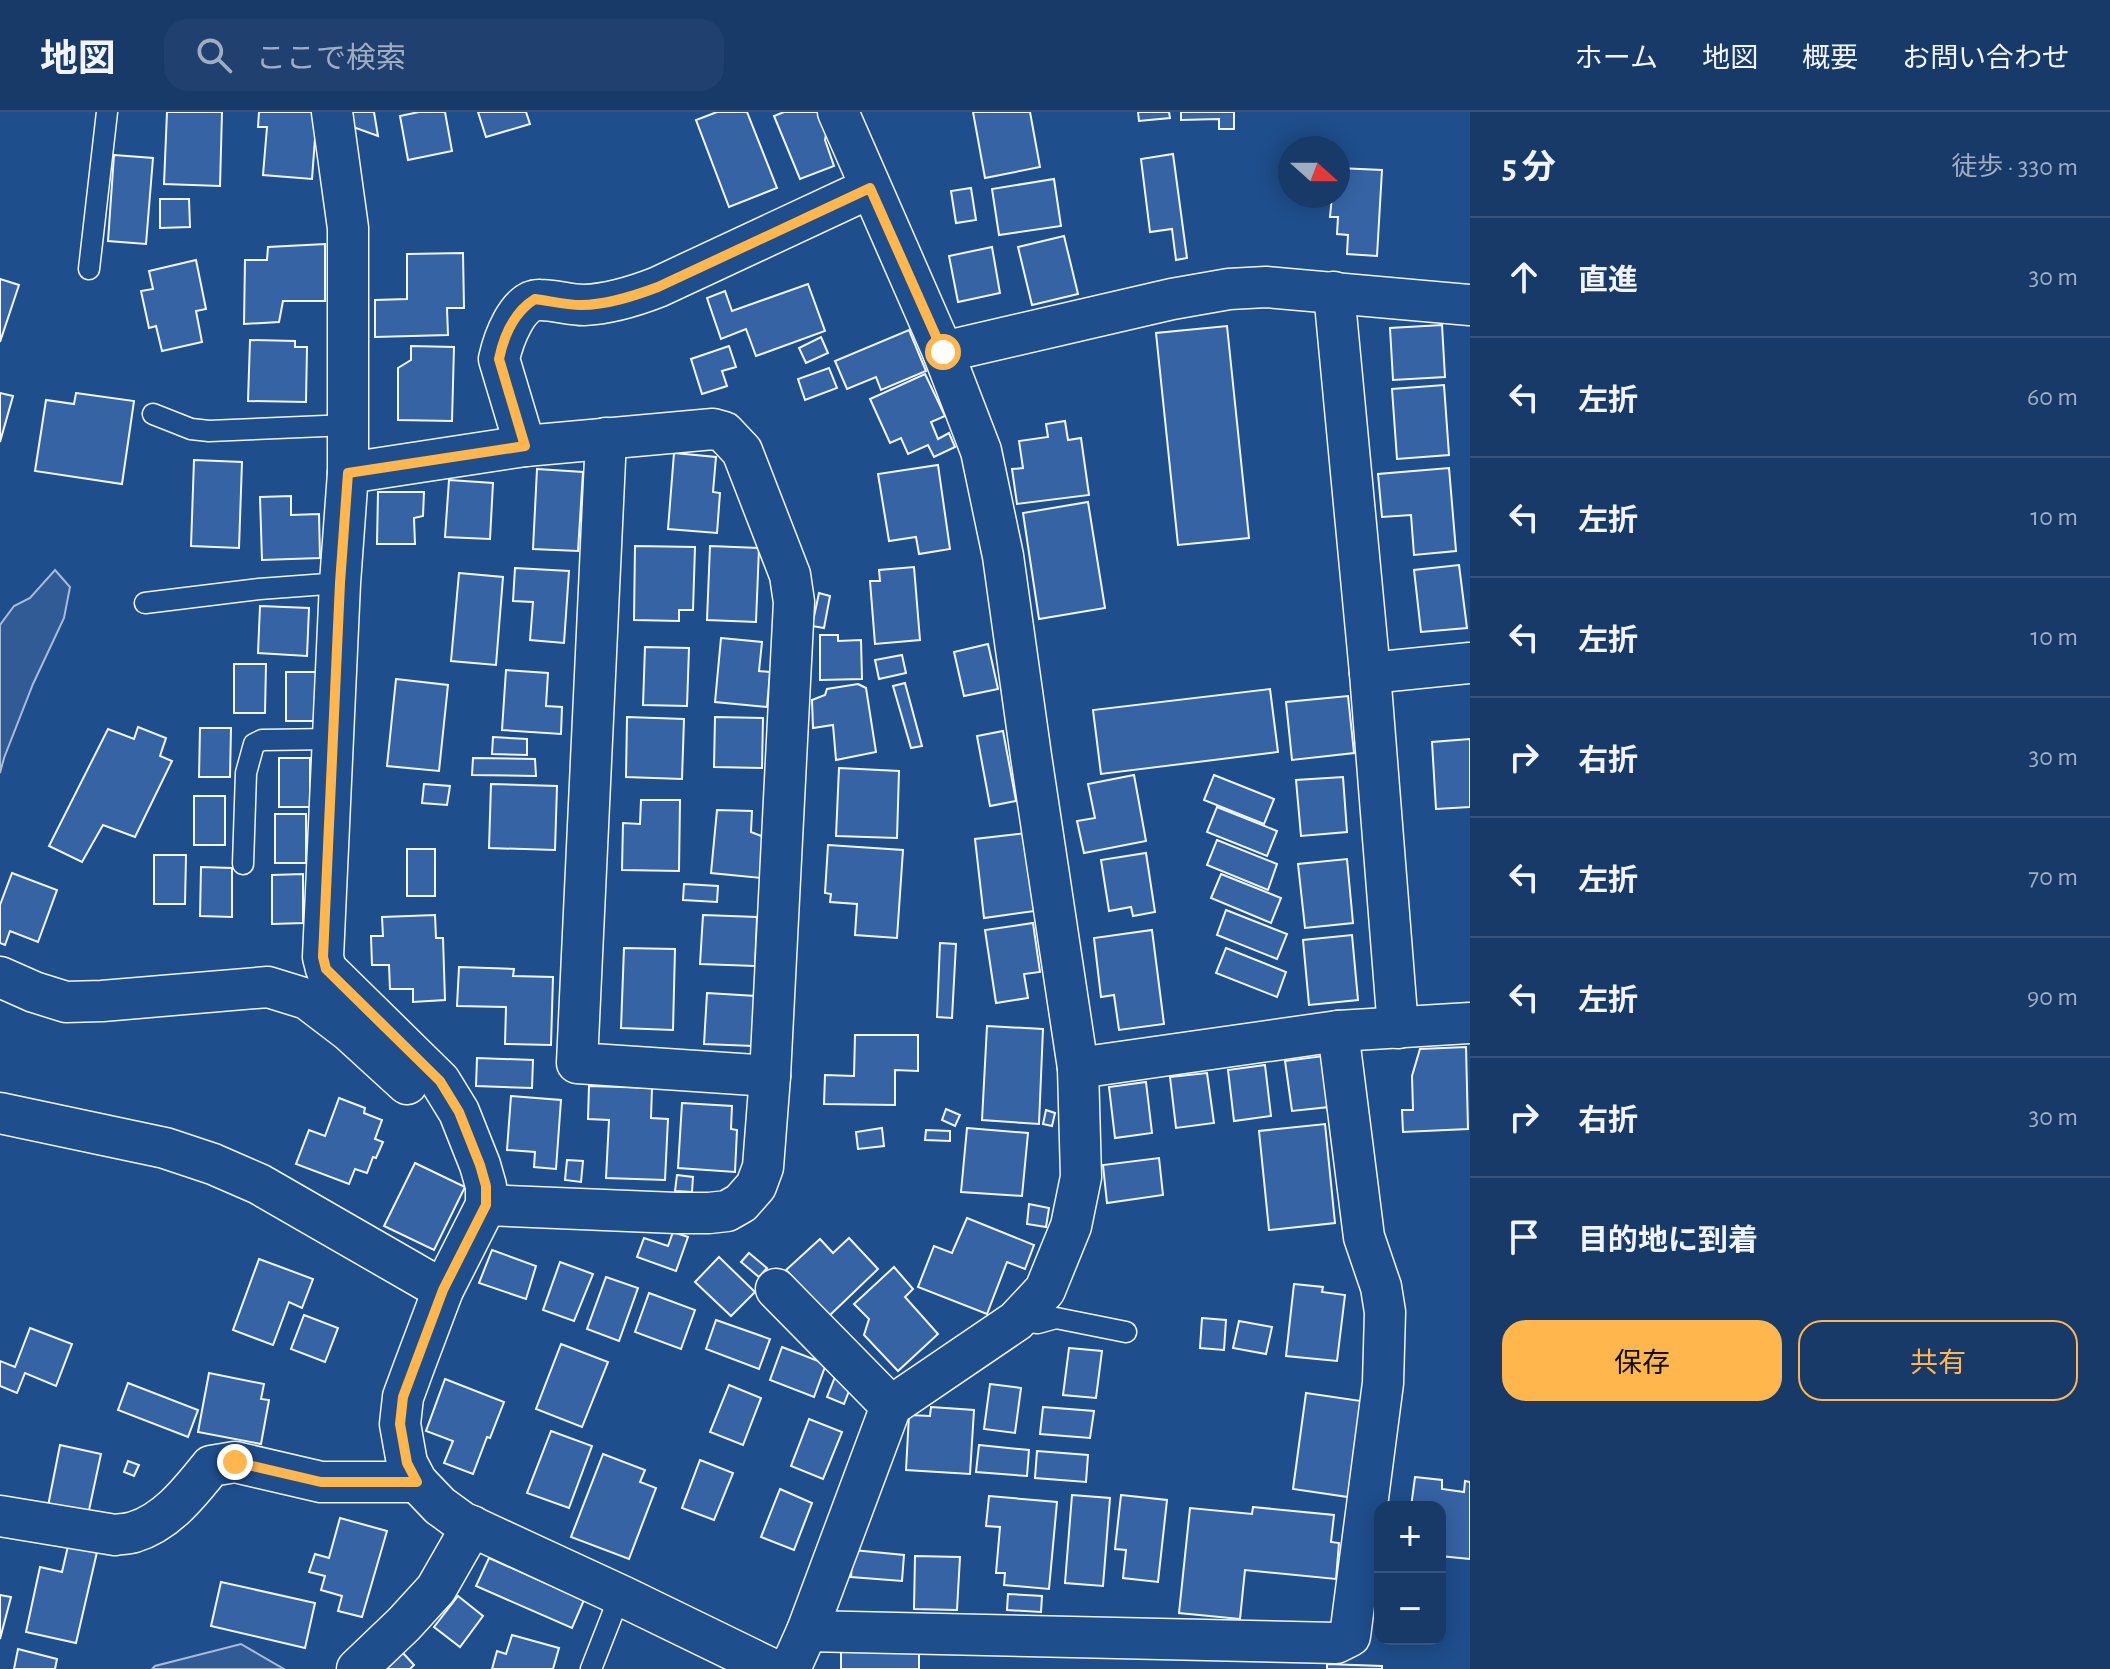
<!DOCTYPE html>
<html lang="ja">
<meta charset="utf-8">
<style>
body{margin:0;font-family:"Alegreya Sans","Noto Sans JP",sans-serif;background:#20416f;color:#f1f3f6}
.controls{position:absolute;right:24px;bottom:24px;display:grid;overflow:hidden;border-radius:16px;box-shadow:0 4px 20px #0003}
.controls button{width:72px;height:72px;display:grid;place-items:center;padding:0;border:0;border-bottom:2px solid #36547d;background:#173a69;color:#f1f3f6;font:40px sans-serif}
.compass{position:absolute;left:1278px;top:24px;width:72px;height:72px;border-radius:50%;background:#173a69;box-shadow:0 4px 20px #0003;rotate:111deg}
.stop{position:absolute;width:24px;height:24px;margin:-18px;border:6px solid #ffb74d;border-radius:50%;background:#fff}
.stop.end{background:#ffb74d;border-color:#fff;box-shadow:0 2px 8px #0008}
.list{margin:0;padding:0;list-style:none}
h2{display:flex;justify-content:space-between;align-items:center;height:104px;margin:0;padding:0 32px;font-size:34px}
h2 small{font-size:26px;font-weight:400;color:#9eadc0}
.list li{display:grid;grid-template-columns:52px 1fr auto;gap:24px;align-items:center;box-sizing:border-box;height:120px;padding:0 32px;border-top:2px solid #36547d}
.list b{display:block;font-size:30px;white-space:nowrap}
.list em{font-size:26px;font-style:normal;color:#9eadc0}
.actions{display:flex;gap:16px;padding:24px 32px}
.actions a{flex:1;padding:18px 0;border:2px solid #ffb74d;border-radius:24px;text-align:center;font-size:28px;color:#ffb74d}
.actions .main{background:#ffb74d;color:#111}
.icon{flex:none;width:44px;height:44px;fill:none;stroke:currentColor;stroke-width:2;stroke-linecap:round;stroke-linejoin:round}
.map{position:relative;flex:none;width:1470px;height:1557px;overflow:hidden}
header{display:flex;align-items:center;gap:48px;box-sizing:border-box;height:112px;padding:0 40px;background:#173a69;border-bottom:2px solid #36547d}
header strong{font-size:38px}
nav{display:flex;gap:44px;margin-inline-start:auto;font-size:28px}
.search{width:560px;height:72px;background:#20416f;display:flex;align-items:center;gap:20px;box-sizing:border-box;padding:0 28px;border-radius:24px;color:#9eadc0;font-size:30px}
main{display:flex}
aside{flex:1;background:#173a69}
.map>svg:first-child{display:block}
.built{fill:#305b95;stroke:#a8bbd7;stroke-width:2}
.building{fill:#3563a3;stroke:#f2f6ff;stroke-width:2}
.lines{fill:none;stroke-linecap:round;stroke-linejoin:round}
.lane-casing{stroke:#f2f6ff;stroke-width:23}
.street-casing{stroke:#f2f6ff;stroke-width:43}
.lane{stroke:#1f4e8c;stroke-width:20}
.street{stroke:#1f4e8c;stroke-width:40}
.route{stroke:#ffb74d;stroke-width:10}
</style>
<header>
<strong>地図</strong>
<div class="search"><svg class="icon" aria-label="search" viewBox="0 0 24 24"><circle cx="10" cy="10" r="6"/><path d="M15 15l6 6"/></svg>ここで検索</div>
<nav><a>ホーム</a><a>地図</a><a>概要</a><a>お問い合わせ</a></nav>
</header>
<main>
<div class="map">
<svg width="1470" height="1557" viewBox="0 0 1470 1557">
<rect width="100%" height="100%" fill="#1f4e8c"/>
<g class="built">
<path d="M55 458 70 475 64 506 33 572 4 646 0 661V513L14 494 30 486Z"/>
<path d="M241 1532 284 1557H152L155 1554Z"/>
</g>
<g class="building">
<path d="M167 0H222L220 74 164 72Z"/>
<path d="M259 0H317L312 67 263 63 267 15H258Z"/>
<path d="M350 0H374L378 24 353 15Z"/>
<path d="M419 0H445L452 39 408 48 400 4Z"/>
<path d="M478 0H526L530 12 486 25Z"/>
<path d="M717 0H747L777 76 729 95 696 8Z"/>
<path d="M784 0H820L827 17 825 28 834 54 800 67 774 4Z"/>
<path d="M973 0H1030L1040 55 985 66Z"/>
<path d="M1138 0H1169L1170 6 1139 9Z"/>
<path d="M1181 0H1234V17H1219V7L1181 8Z"/>
<path d="M1173 42 1187 146 1176 148 1172 117 1150 120 1141 47Z"/>
<path d="M114 43 153 46 146 132 108 129Z"/>
<path d="M1338 56 1382 58 1377 144 1347 142 1348 123 1337 122 1338 105H1330L1332 84H1338Z"/>
<path d="M1054 67 1061 114 999 123 992 77Z"/>
<path d="M971 76 976 108 956 111 951 79Z"/>
<path d="M160 87H189L190 115 160 116Z"/>
<path d="M1064 124 1078 182 1032 193 1018 135Z"/>
<path d="M325 132V189H283L279 210 244 212 245 148H267L268 135Z"/>
<path d="M992 135 1000 181 958 190 949 144Z"/>
<path d="M463 141 464 196H447L448 223 375 225V188L407 187V142Z"/>
<path d="M196 148 206 197 196 199 202 230 162 239 156 214 149 216 141 179 153 177 149 159Z"/>
<path d="M0 167 19 173 0 230Z"/>
<path d="M808 172 825 219 756 244 746 217 721 227 707 186 725 179 732 199Z"/>
<path d="M1442 213 1445 265 1393 268 1390 216Z"/>
<path d="M1227 214 1249 426 1178 433 1156 221Z"/>
<path d="M909 218 926 259 881 278 876 265 847 277 835 249Z"/>
<path d="M821 225 828 241 806 251 799 236Z"/>
<path d="M250 228 295 229V235H307L306 290 248 289Z"/>
<path d="M411 234 454 235 452 309 398 308V256L411 248Z"/>
<path d="M729 234 736 255 722 259 727 274 702 282 691 247Z"/>
<path d="M829 256 837 276 805 288 798 267Z"/>
<path d="M925 262 945 304 931 310 938 327 949 321 955 335 934 345 928 333 908 342 901 326 890 331 870 287Z"/>
<path d="M1444 273 1449 343 1397 347 1392 277Z"/>
<path d="M0 281 13 284 0 330Z"/>
<path d="M76 281 134 289 122 372 35 359 46 288 74 292Z"/>
<path d="M1065 309 1068 328 1081 326 1089 383 1017 392 1012 357 1023 356 1019 329 1048 325 1046 312Z"/>
<path d="M674 341 716 345 713 380 720 381 717 421 668 417Z"/>
<path d="M194 348 242 350 239 436 191 434Z"/>
<path d="M938 353 950 437 919 442 916 425 889 429 878 362Z"/>
<path d="M1449 356 1456 439 1414 443 1411 403 1382 405 1378 362Z"/>
<path d="M537 357 583 360 578 439 533 437Z"/>
<path d="M449 368 493 371 490 427 445 425Z"/>
<path d="M378 380H424L423 404 414 406 415 432H377Z"/>
<path d="M291 384V403L319 402 320 446 262 448 260 385Z"/>
<path d="M1088 390 1105 496 1039 507 1023 401Z"/>
<path d="M635 434 695 435 693 498H679V509L634 508Z"/>
<path d="M710 434 759 436 756 510 707 508Z"/>
<path d="M1459 453 1467 516 1421 520 1414 458Z"/>
<path d="M914 455 920 528 875 532 870 469H880L879 458Z"/>
<path d="M515 456 569 459 564 531 530 528 533 490 513 489Z"/>
<path d="M459 461 503 465 496 553 451 549Z"/>
<path d="M819 481 830 484 824 516 812 514Z"/>
<path d="M260 494 309 496 307 544 258 541Z"/>
<path d="M820 523H838V529L861 528 862 567 820 568Z"/>
<path d="M721 526 762 530 759 559 770 560 767 595 715 590Z"/>
<path d="M988 532 998 577 964 584 954 540Z"/>
<path d="M645 535 689 536 687 594 643 593Z"/>
<path d="M902 543 906 561 879 567 875 548Z"/>
<path d="M234 552H266L265 601H234Z"/>
<path d="M506 558 548 561 546 594 562 595 561 622 502 618Z"/>
<path d="M286 560H318L317 609H286Z"/>
<path d="M396 567 448 573 439 659 387 654Z"/>
<path d="M905 571 922 634 911 636 893 574Z"/>
<path d="M858 572 866 576 876 640 836 648 833 613 813 616 812 588 825 583 827 577Z"/>
<path d="M1270 577 1278 640 1101 662 1093 598Z"/>
<path d="M1348 584 1354 641 1292 648 1286 590Z"/>
<path d="M627 605 684 607 682 667 626 665Z"/>
<path d="M715 605 763 606 762 656 714 655Z"/>
<path d="M138 615 166 626 160 644 172 649 135 725 103 713 82 750 49 734 108 617 134 627Z"/>
<path d="M200 616H231L230 665H199Z"/>
<path d="M1003 619 1016 689 990 694 977 624Z"/>
<path d="M493 625 527 627V643L492 642Z"/>
<path d="M1470 627V695L1436 697 1432 630Z"/>
<rect x="279" y="646" width="31" height="49"/>
<path d="M473 646 535 647 536 664 472 663Z"/>
<path d="M839 656 899 659 897 726 836 724Z"/>
<path d="M1134 663 1146 729 1084 741 1077 709 1095 706 1088 672Z"/>
<path d="M1214 663 1274 687 1264 712 1204 688Z"/>
<path d="M1343 665 1347 720 1301 724 1296 668Z"/>
<path d="M424 672 450 674 447 693 422 691Z"/>
<path d="M491 672 557 674 555 738 489 736Z"/>
<rect x="194" y="684" width="31" height="49"/>
<path d="M641 688H680L679 759 622 758 623 711 640 712Z"/>
<path d="M1217 695 1277 719 1267 744 1207 720Z"/>
<path d="M717 698 752 699 751 720 764 725 761 766 711 761Z"/>
<rect x="275" y="702" width="31" height="49"/>
<path d="M1026 721 1035 799 984 806 975 727Z"/>
<path d="M1217 728 1277 752 1268 778 1207 753Z"/>
<path d="M828 733 903 738 897 826 855 823 857 792 830 790 831 782 825 781Z"/>
<rect x="407" y="737" width="28" height="47"/>
<path d="M1146 741 1155 800 1133 804 1131 795 1109 799 1101 748Z"/>
<path d="M154 743H186L185 792H154Z"/>
<path d="M1347 747 1353 811 1305 816 1298 752Z"/>
<path d="M201 755 232 756V805L200 804Z"/>
<path d="M12 761 57 778 38 830 10 819 5 833 0 831V793Z"/>
<path d="M303 762V811L272 812V763Z"/>
<path d="M1221 762 1281 786 1271 811 1211 786Z"/>
<path d="M684 772 718 774 717 790 683 788Z"/>
<path d="M1226 798 1287 822 1277 847 1217 823Z"/>
<path d="M435 803 436 826H443L445 888 413 890V877H390L389 853H372L371 824H383L382 805Z"/>
<path d="M703 803 757 805 755 854 700 852Z"/>
<path d="M1033 811 1040 860 1024 862 1028 886 996 891 985 818Z"/>
<path d="M1152 818 1164 912 1119 918 1114 883 1101 885 1094 826Z"/>
<path d="M1352 823 1358 888 1309 893 1303 828Z"/>
<path d="M940 831 956 832 952 906 937 905Z"/>
<path d="M624 836 675 837 673 918 621 916Z"/>
<path d="M1226 836 1286 860 1277 885 1216 861Z"/>
<path d="M459 855 514 857 513 864 553 865 551 933 505 932 506 895 457 894Z"/>
<path d="M707 881 756 884 753 934 704 932Z"/>
<path d="M987 914 1043 917 1039 1012 982 1008Z"/>
<path d="M855 923H918V959L895 958V993L824 992 825 963 854 964Z"/>
<path d="M1466 935 1468 1017 1403 1020 1402 998H1413L1412 964 1420 937Z"/>
<path d="M1323 944 1329 995 1292 999 1285 949Z"/>
<path d="M477 946 533 948 532 976 476 974Z"/>
<path d="M1265 953 1271 1004 1234 1009 1228 958Z"/>
<path d="M1207 961 1214 1011 1176 1016 1170 965Z"/>
<path d="M1146 970 1152 1021 1115 1026 1109 975Z"/>
<path d="M589 974 652 976 651 1006 668 1007 665 1068 606 1066 609 1008 588 1007Z"/>
<path d="M511 984 561 988 556 1057 534 1055 535 1040 507 1038Z"/>
<path d="M339 986 365 996 364 1001 382 1008 375 1027 383 1030 376 1046 373 1045 367 1061 355 1057 349 1072 296 1052 309 1018 325 1024Z"/>
<path d="M682 991 732 994 731 1017 737 1018 735 1060 678 1056Z"/>
<path d="M946 997 960 1003 955 1014 942 1008Z"/>
<path d="M1046 998 1055 1001 1052 1014 1043 1012Z"/>
<path d="M1325 1012 1335 1111 1269 1118 1259 1019Z"/>
<path d="M882 1016 884 1034 858 1037 856 1020Z"/>
<path d="M967 1016 1028 1021 1022 1084 961 1080Z"/>
<path d="M926 1018 950 1019V1029L925 1028Z"/>
<path d="M1159 1046 1163 1083 1107 1091 1103 1053Z"/>
<path d="M567 1048 583 1049 581 1070 565 1068Z"/>
<path d="M415 1051 465 1075 434 1138 384 1114Z"/>
<path d="M677 1063 693 1065 692 1080 675 1079Z"/>
<path d="M1029 1092 1049 1096 1046 1115 1027 1112Z"/>
<path d="M967 1106 1034 1133 1025 1157 1007 1150 987 1202 918 1175 934 1134 952 1141Z"/>
<path d="M673 1120 688 1125 676 1159 637 1145 644 1126 668 1134Z"/>
<path d="M849 1126 878 1157 829 1204 786 1158 820 1127 833 1141Z"/>
<path d="M492 1138 536 1154 526 1187 479 1171Z"/>
<path d="M749 1141 767 1156 759 1165 741 1150Z"/>
<path d="M719 1145 755 1180 731 1204 695 1170Z"/>
<path d="M259 1147 313 1167 302 1196 289 1190 273 1233 233 1218Z"/>
<path d="M560 1150 593 1162 574 1209 543 1198Z"/>
<path d="M894 1155 913 1177 905 1185 938 1222 898 1259 864 1223 869 1207 854 1192Z"/>
<path d="M606 1165 638 1176 619 1229 587 1217Z"/>
<path d="M1294 1172 1323 1175 1322 1180 1345 1183 1337 1249 1286 1244Z"/>
<path d="M649 1181 695 1198 681 1237 635 1220Z"/>
<path d="M304 1203 338 1216 325 1250 291 1237Z"/>
<path d="M1202 1206 1226 1208 1224 1238 1200 1236Z"/>
<path d="M716 1208 770 1227 759 1257 706 1237Z"/>
<path d="M1239 1209 1272 1215 1266 1242 1233 1236Z"/>
<path d="M30 1216 72 1232 56 1274 25 1261 17 1281 0 1274V1249L15 1255Z"/>
<path d="M561 1232 608 1250 582 1315 536 1297Z"/>
<path d="M782 1235 826 1252 814 1285 770 1268Z"/>
<path d="M1069 1236 1102 1239 1096 1286 1063 1283Z"/>
<path d="M209 1261 264 1272 261 1287 269 1288 261 1332 198 1320Z"/>
<path d="M835 1265 852 1271 844 1292 827 1285Z"/>
<path d="M445 1267 504 1290 490 1326 487 1325 473 1362 444 1351 453 1329 426 1319Z"/>
<path d="M128 1271 198 1298 188 1325 118 1298Z"/>
<path d="M990 1272 1021 1276 1015 1321 984 1317Z"/>
<path d="M729 1273 761 1286 743 1333 710 1320Z"/>
<path d="M1306 1281 1361 1289 1348 1385 1293 1377Z"/>
<path d="M931 1295 974 1298 970 1362 906 1358 909 1303 930 1304Z"/>
<path d="M1043 1295 1094 1299 1090 1326 1040 1322Z"/>
<path d="M809 1307 842 1320 823 1367 791 1354Z"/>
<path d="M551 1319 592 1334 569 1396 527 1381Z"/>
<path d="M60 1333 101 1342 88 1403 48 1394Z"/>
<path d="M979 1333 1029 1338 1027 1364 976 1360Z"/>
<path d="M1037 1339 1088 1343 1086 1370 1035 1366Z"/>
<path d="M603 1342 645 1358 640 1370 656 1376 629 1447 571 1425Z"/>
<path d="M700 1348 733 1361 714 1408 682 1396Z"/>
<path d="M128 1349 139 1353 134 1364 124 1360Z"/>
<path d="M1415 1365 1442 1368V1377L1464 1380 1465 1369 1470 1370V1447L1440 1444V1395H1411Z"/>
<path d="M780 1377 812 1391 794 1438 761 1425Z"/>
<path d="M1072 1383 1110 1386 1103 1474 1065 1471Z"/>
<path d="M1121 1383 1167 1388 1158 1470 1123 1466 1126 1438 1115 1437Z"/>
<path d="M989 1384 1057 1390 1049 1477 1004 1473 1005 1461H996L1000 1415 986 1414Z"/>
<path d="M1253 1395 1334 1403 1331 1430 1339 1431 1336 1467 1245 1458 1240 1507 1179 1501 1190 1396 1252 1402Z"/>
<path d="M340 1406 387 1419 362 1505 338 1499 342 1484 321 1478 325 1464 309 1460 315 1442 329 1446Z"/>
<path d="M68 1434 97 1440 76 1531 26 1520 40 1455 62 1460Z"/>
<path d="M853 1438 904 1443 902 1469 851 1465Z"/>
<path d="M915 1444 960 1445 957 1498 914 1497Z"/>
<path d="M489 1446 584 1488 572 1516 476 1474Z"/>
<path d="M221 1470 315 1491 305 1536 211 1514Z"/>
<path d="M1008 1482 1042 1484 1041 1500 1007 1498Z"/>
<path d="M0 1483 11 1485 0 1527Z"/>
<path d="M458 1484 483 1504 460 1535 434 1515Z"/>
<path d="M512 1523 559 1536 553 1557H492L497 1539 506 1542Z"/>
<path d="M18 1537 57 1547 55 1557H14Z"/>
<path d="M919 1539V1557H841V1540Z"/>
<path d="M403 1541 414 1553 410 1557H385Z"/>
<path d="M1327 1552 1382 1554V1557H1327Z"/>
</g>
<g class="lines">
<g class="lane-casing">
<g id="lane">
<path d="M89 157 107 0"/>
<path d="M153 302 191 317 209 319 348 313"/>
<path d="M145 491 259 477 340 471"/>
<path d="M243 752 246 661 254 632 262 628 333 627"/>
<path d="M1016 1209 1038 1211 1056 1206 1126 1220"/>
<path d="M591 1557 620 1483"/>
</g>
</g>
<g class="street-casing">
<g id="street">
<path d="M332 0 348 116V361L340 471 323 845 326 857 440 969 459 1000 480 1053 486 1074V1093L443 1178 414 1255 403 1285 400 1312 407 1351 417 1370 440 1394 462 1410 624 1485 772 1557"/>
<path d="M1334 180 1370 561 1398 916"/>
<path d="M943 240 1172 187 1229 177 1266 175 1470 193"/>
<path d="M606 326 577 951 770 964"/>
<path d="M525 334 499 247C503 229 517 187 540 188 555 188 569 193 584 193 609 192 635 184 658 175L870 76"/>
<path d="M348 361 525 334 713 317 724 320 742 339 790 463 794 490 770 964 763 1055 756 1074 741 1091 727 1099 709 1101H676L486 1093"/>
<path d="M1370 561 1470 551"/>
<path d="M0 865 34 880 66 890 102 889 268 875 307 887 349 919 407 972"/>
<path d="M1078 956 1338 919 1470 911"/>
<path d="M0 1001 165 1036 213 1052 259 1072 443 1178"/>
<path d="M776 1177 891 1294"/>
<path d="M0 1404 115 1423C121 1422 128 1422 134 1420 167 1410 190 1380 211 1354L235 1350 321 1370H417"/>
<path d="M807 1519 1336 1531 1350 1524 1383 1271 1385 1200 1381 1175 1364 1125 1338 919"/>
<path d="M357 1557 404 1512 436 1477 472 1414"/>
<path d="M790 1557 807 1519 891 1294 1016 1209 1045 1178 1071 1114 1081 1065 1078 956 1031 644 1003 444 981 339 943 240 838 0"/>
</g>
</g>
<use href="#lane" class="lane"/>
<use href="#street" class="street"/>
</g>
<g class="lines">
<path class="route" d="M235 1350 321 1370H417L407 1351 400 1312 403 1285 443 1178 486 1093V1074L480 1053 459 1000 440 969 326 857 323 845 340 471 348 361 525 334 499 247C504 223 514 200 535 187 551 189 566 193 581 193 607 193 634 184 658 175L870 76 943 240"/>
</g>
</svg>
<div class="controls">
<button>+</button>
<button>−</button>
</div>
<svg class="compass" viewBox="-18 -18 36 36"><path d="M0-13l5 13h-10z" fill="#e53935"/><path d="M0 13l5-13h-10z" fill="#9eadc0"/></svg>
<div class="stop" style="left:943px;top:240px"></div>
<div class="stop end" style="left:235px;top:1350px"></div>
</div>
<aside>
<h2>5 分<small>徒歩 · 330 m</small></h2>
<ul class="list">
<li><svg class="icon" aria-label="ahead" viewBox="0 0 24 24"><path d="M12 20V5M6 11l6-6 6 6"/></svg><div><b>直進</b></div><em>30 m</em></li>
<li><svg class="icon" aria-label="left" viewBox="0 0 24 24"><path d="M17 20v-9H6M10 6l-5 5 5 5"/></svg><div><b>左折</b></div><em>60 m</em></li>
<li><svg class="icon" aria-label="left" viewBox="0 0 24 24"><path d="M17 20v-9H6M10 6l-5 5 5 5"/></svg><div><b>左折</b></div><em>10 m</em></li>
<li><svg class="icon" aria-label="left" viewBox="0 0 24 24"><path d="M17 20v-9H6M10 6l-5 5 5 5"/></svg><div><b>左折</b></div><em>10 m</em></li>
<li><svg class="icon" aria-label="right" viewBox="0 0 24 24"><path d="M7 20v-9h11M14 6l5 5-5 5"/></svg><div><b>右折</b></div><em>30 m</em></li>
<li><svg class="icon" aria-label="left" viewBox="0 0 24 24"><path d="M17 20v-9H6M10 6l-5 5 5 5"/></svg><div><b>左折</b></div><em>70 m</em></li>
<li><svg class="icon" aria-label="left" viewBox="0 0 24 24"><path d="M17 20v-9H6M10 6l-5 5 5 5"/></svg><div><b>左折</b></div><em>90 m</em></li>
<li><svg class="icon" aria-label="right" viewBox="0 0 24 24"><path d="M7 20v-9h11M14 6l5 5-5 5"/></svg><div><b>右折</b></div><em>30 m</em></li>
<li><svg class="icon" aria-label="arrive" viewBox="0 0 24 24"><path d="M6 21V4h12l-3 4 3 4H6"/></svg><div><b>目的地に到着</b></div></li>
</ul>
<div class="actions"><a class="main">保存</a><a>共有</a></div>
</aside>
</main>
